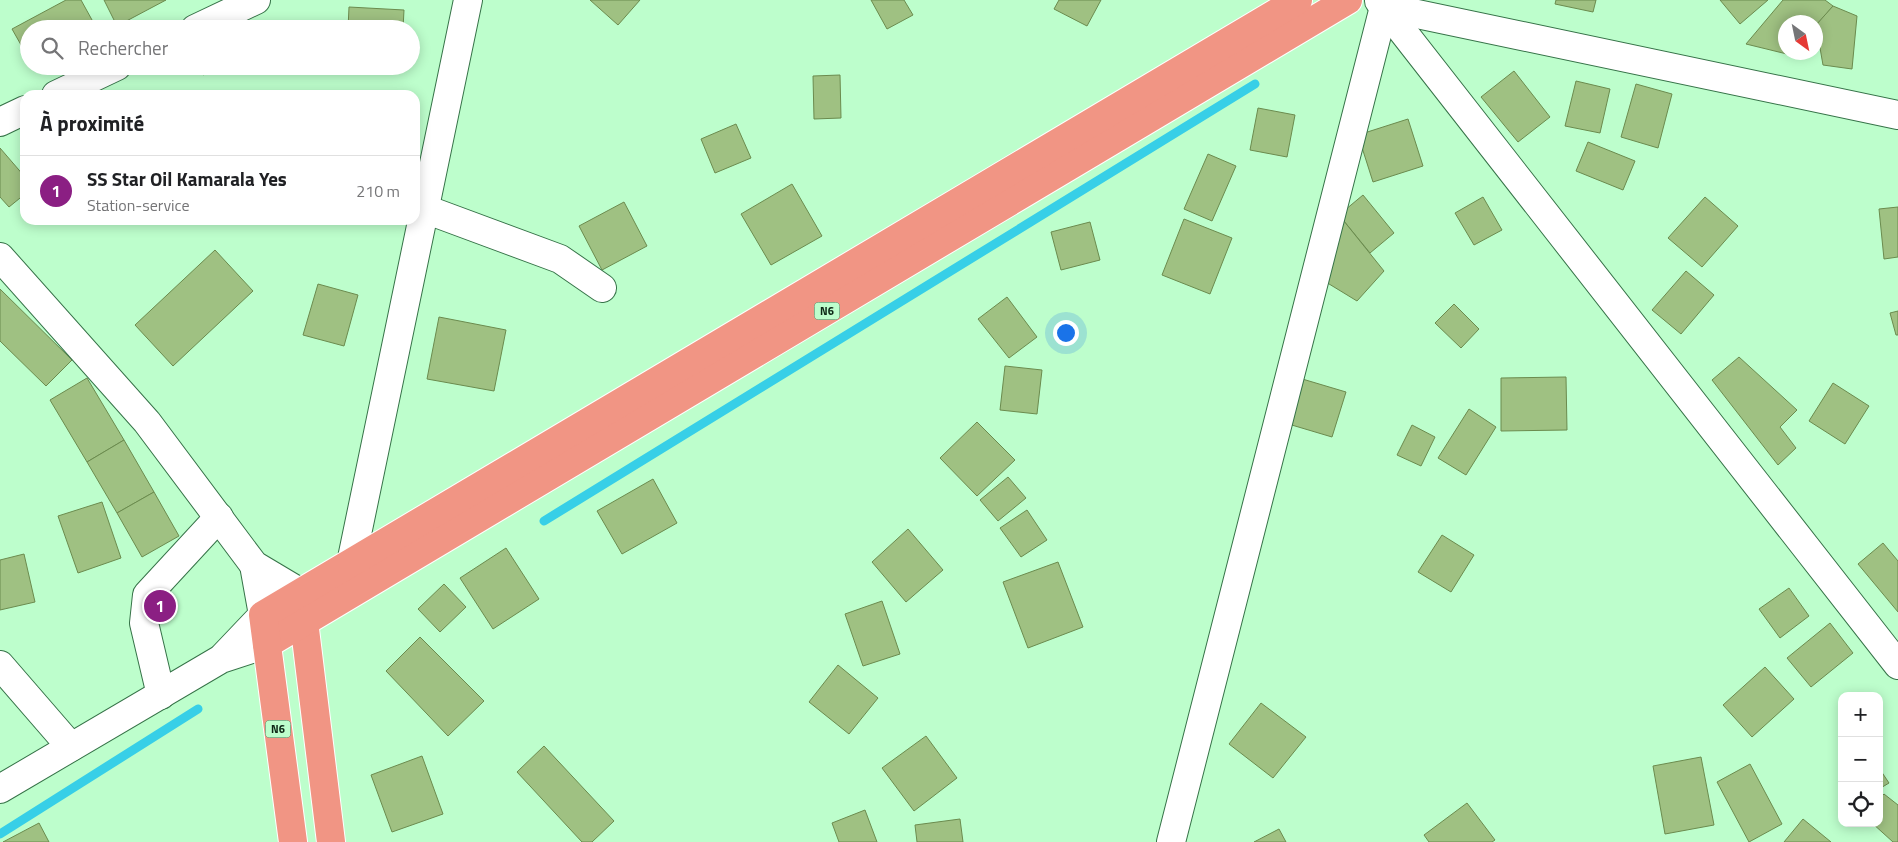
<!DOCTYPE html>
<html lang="fr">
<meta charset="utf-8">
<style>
body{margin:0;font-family:"Titillium Web",sans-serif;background:#f2f2f2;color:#202124}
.controls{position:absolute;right:15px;bottom:15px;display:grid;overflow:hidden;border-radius:10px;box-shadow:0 2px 12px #0003}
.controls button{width:45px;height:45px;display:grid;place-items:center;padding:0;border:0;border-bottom:1px solid #e0e0e0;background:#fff;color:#202124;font:25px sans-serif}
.compass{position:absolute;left:1778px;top:15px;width:45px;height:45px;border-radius:50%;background:#fff;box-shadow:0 2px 12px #0003;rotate:147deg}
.you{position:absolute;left:1065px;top:332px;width:18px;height:18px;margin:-12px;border:4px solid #fff;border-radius:50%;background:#1a73e8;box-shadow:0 0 0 8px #1a73e833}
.badge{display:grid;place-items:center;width:32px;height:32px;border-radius:50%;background:#8b1f83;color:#fff;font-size:16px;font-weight:700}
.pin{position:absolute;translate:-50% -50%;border:2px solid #fff;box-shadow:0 1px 5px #0006}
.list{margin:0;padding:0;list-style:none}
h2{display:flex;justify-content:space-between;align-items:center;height:65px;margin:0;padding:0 20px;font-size:21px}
h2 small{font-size:16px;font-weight:400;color:#757577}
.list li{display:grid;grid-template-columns:32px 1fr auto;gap:15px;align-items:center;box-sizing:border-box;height:70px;padding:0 20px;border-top:1px solid #e0e0e0}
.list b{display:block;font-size:19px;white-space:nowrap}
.list p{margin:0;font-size:16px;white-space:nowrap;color:#757577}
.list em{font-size:16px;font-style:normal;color:#757577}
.icon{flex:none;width:28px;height:28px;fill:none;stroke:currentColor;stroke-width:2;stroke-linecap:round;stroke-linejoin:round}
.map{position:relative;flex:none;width:1898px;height:842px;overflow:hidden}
.search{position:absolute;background:#fff;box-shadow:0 2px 12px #0003;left:20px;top:20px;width:400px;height:55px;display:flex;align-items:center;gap:12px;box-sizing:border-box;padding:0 18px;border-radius:28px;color:#757577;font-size:19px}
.panel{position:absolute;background:#fff;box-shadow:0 2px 12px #0003;left:20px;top:90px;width:400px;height:135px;border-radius:15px}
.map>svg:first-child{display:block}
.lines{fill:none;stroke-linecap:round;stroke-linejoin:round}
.stream{stroke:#37cfe7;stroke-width:9}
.building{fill:#9fc182;stroke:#6b8b4e}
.minor-casing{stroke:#367348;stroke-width:30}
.highway-casing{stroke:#fff;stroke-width:30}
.minor{stroke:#fff;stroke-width:28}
.highway{stroke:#f19584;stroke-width:28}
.labels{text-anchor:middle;stroke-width:5;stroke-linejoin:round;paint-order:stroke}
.shield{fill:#bdfecc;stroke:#42684c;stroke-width:1}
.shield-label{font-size:11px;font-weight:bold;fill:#0d2715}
</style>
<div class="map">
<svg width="1898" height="842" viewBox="0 0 1898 842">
<rect width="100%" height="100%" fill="#bdfecc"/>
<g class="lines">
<g class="stream">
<path d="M544 521 1255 84"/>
<path d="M0 834 198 709"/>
</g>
</g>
<g class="building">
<path d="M66 0H81L97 29H29V59L12 29Z"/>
<path d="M104 0H166L117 26Z"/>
<path d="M590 0H640L618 25Z"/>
<path d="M871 0H904L913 15 887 29Z"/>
<path d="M1059 0H1101L1087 26 1054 9Z"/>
<path d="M1556 0H1596L1593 12 1555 4Z"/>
<path d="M1720 0H1768L1740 24Z"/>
<path d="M1783 0H1825L1833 6 1816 26V22H1786V52H1793L1791 55 1746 44Z"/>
<path d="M1833 6 1857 16 1852 69 1823 65 1816 25Z"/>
<path d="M349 7 404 10 403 29H348Z"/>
<path d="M198 66H218L203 75Z"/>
<path d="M346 66H400V73L345 70Z"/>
<path d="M1514 71 1550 117 1518 142 1481 97Z"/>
<path d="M840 75 841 118 814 119 813 76Z"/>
<path d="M1576 81 1610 89 1600 133 1565 126Z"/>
<path d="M1636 84 1672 94 1658 148 1621 137Z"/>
<path d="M1258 108 1295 115 1287 157 1250 150Z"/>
<path d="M1408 119 1423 166 1373 182 1358 135Z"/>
<path d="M736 124 751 158 715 173 701 139Z"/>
<path d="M1588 142 1635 161 1623 190 1576 171Z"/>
<path d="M0 148 25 177V194L9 207 0 197Z"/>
<path d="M1208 154 1236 166 1212 221 1184 209Z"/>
<path d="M792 184 822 236 771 265 741 214Z"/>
<path d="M1363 195 1394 233 1370 253 1339 215Z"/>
<path d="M1483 197 1502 230 1474 245 1455 213Z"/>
<path d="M1705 197 1738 226 1702 267 1668 238Z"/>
<path d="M624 202 647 246 602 270 579 226Z"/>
<path d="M1898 207V257L1884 259 1879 209Z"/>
<path d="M1339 215 1384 271 1357 301 1316 276Z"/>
<path d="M1184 219 1232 238 1210 294 1162 275Z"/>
<path d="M1090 222 1100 260 1061 270 1051 232Z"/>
<path d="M215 250 253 291 173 366 135 325Z"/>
<path d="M1686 271 1714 295 1681 334 1652 310Z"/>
<path d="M318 284 358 295 344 346 303 335Z"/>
<path d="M0 289 72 360 46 386 0 341Z"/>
<path d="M1007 297 1037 337 1009 358 978 319Z"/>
<path d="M1454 304 1479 329 1461 348 1435 323Z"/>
<path d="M1898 311V335H1896L1890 313Z"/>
<path d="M439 317 506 330 494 391 427 379Z"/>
<path d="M1739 357 1797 410 1780 427 1796 448 1778 465 1712 380Z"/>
<path d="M1005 366 1042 370 1037 414 1000 410Z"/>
<path d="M1566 377 1567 430 1501 431V378Z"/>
<path d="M87 378 124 440 87 462 50 400Z"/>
<path d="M1299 378 1346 392 1332 437 1285 423Z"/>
<path d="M1833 383 1869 406 1845 444 1809 421Z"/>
<path d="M1469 409 1496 427 1466 475 1438 458Z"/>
<path d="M977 422 1015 460 977 496 940 458Z"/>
<path d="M1412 425 1435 437 1421 466 1397 455Z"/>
<path d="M124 440 154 492 117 513 87 462Z"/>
<path d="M1008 477 1026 498 998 521 980 500Z"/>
<path d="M653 479 677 523 622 554 597 511Z"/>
<path d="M154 492 179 536 142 557 117 513Z"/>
<path d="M102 502 121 558 78 573 58 516Z"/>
<path d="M1027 510 1047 540 1021 557 1000 528Z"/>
<path d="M908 529 943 570 906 602 872 562Z"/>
<path d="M1442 535 1474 555 1451 592 1418 572Z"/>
<path d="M1883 543 1898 561V612L1858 564Z"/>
<path d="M506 548 539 599 493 629 460 578Z"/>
<path d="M24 554 35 602 0 610V560Z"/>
<path d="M1058 562 1083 627 1028 648 1003 582Z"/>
<path d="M444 584 466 607 440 632 418 609Z"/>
<path d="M1789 588 1809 616 1780 638 1759 609Z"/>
<path d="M882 601 900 654 863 666 845 614Z"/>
<path d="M1830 623 1853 653 1811 687 1787 658Z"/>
<path d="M420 637 484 701 448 736 386 671Z"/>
<path d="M838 665 878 698 849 734 809 702Z"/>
<path d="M1765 667 1794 699 1752 737 1723 705Z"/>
<path d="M1261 703 1306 737 1273 778 1229 744Z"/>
<path d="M926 736 957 778 914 811 882 768Z"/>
<path d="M544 746 614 821 592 842H582L517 772Z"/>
<path d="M422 756 443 814 392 832 371 775Z"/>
<path d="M1701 757 1714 825 1665 834 1653 766Z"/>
<path d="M1750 764 1782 824 1749 842 1717 782Z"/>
<path d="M1879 768 1889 783 1879 789Z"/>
<path d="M1884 794 1898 805V842H1893L1872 823H1879V799Z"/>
<path d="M1467 803 1495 840 1492 842H1429L1424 835Z"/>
<path d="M865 810 877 842H839L832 823Z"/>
<path d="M960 819 963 842H917L915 825Z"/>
<path d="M1803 819 1831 842H1784Z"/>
<path d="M39 823 49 842H3Z"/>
<path d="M1279 829 1286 842H1254Z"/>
</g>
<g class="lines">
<g class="minor-casing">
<g id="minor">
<path d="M1379 1 1898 665"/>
<path d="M195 29 256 0"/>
<path d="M56 95 117 66"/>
<path d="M0 122 25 110"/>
<path d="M425 209 560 259 602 288"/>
<path d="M0 257 147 422 254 565 301 593"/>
<path d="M351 563 468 0"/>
<path d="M224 656 263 615 254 565"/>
<path d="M0 665 71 747"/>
<path d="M161 695 144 623 147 595 219 517"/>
<path d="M0 789 221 659 267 644"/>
<path d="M1171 842 1384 7 1898 115"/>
</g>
</g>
<g class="highway-casing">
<g id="highway">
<path d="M302 605 331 842"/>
<path d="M267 644 1348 0"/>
<path d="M293 842 263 615 1298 0"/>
</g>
</g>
<use href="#minor" class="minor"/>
<use href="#highway" class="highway"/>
</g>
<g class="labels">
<g class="shield">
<rect x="814.5" y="302.5" width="25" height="17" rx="4"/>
<rect x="265.5" y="720.5" width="25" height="17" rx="4"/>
</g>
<g class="shield-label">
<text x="827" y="315">N6</text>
<text x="278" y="733">N6</text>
</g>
</g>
</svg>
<div class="controls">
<button>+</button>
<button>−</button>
<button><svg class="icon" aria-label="locate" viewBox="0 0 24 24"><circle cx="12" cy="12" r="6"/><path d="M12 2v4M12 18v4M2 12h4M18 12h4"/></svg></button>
</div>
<svg class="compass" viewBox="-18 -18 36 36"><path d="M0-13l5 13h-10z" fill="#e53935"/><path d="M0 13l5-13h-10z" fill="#757577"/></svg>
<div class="you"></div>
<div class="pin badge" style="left:160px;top:606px">1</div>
<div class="search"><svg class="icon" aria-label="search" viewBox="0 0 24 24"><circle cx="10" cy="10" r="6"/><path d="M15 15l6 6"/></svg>Rechercher</div>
<section class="panel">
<h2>À proximité<small></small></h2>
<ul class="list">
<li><span class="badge">1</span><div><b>SS Star Oil Kamarala Yes</b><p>Station-service</p></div><em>210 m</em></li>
</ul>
</section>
</div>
